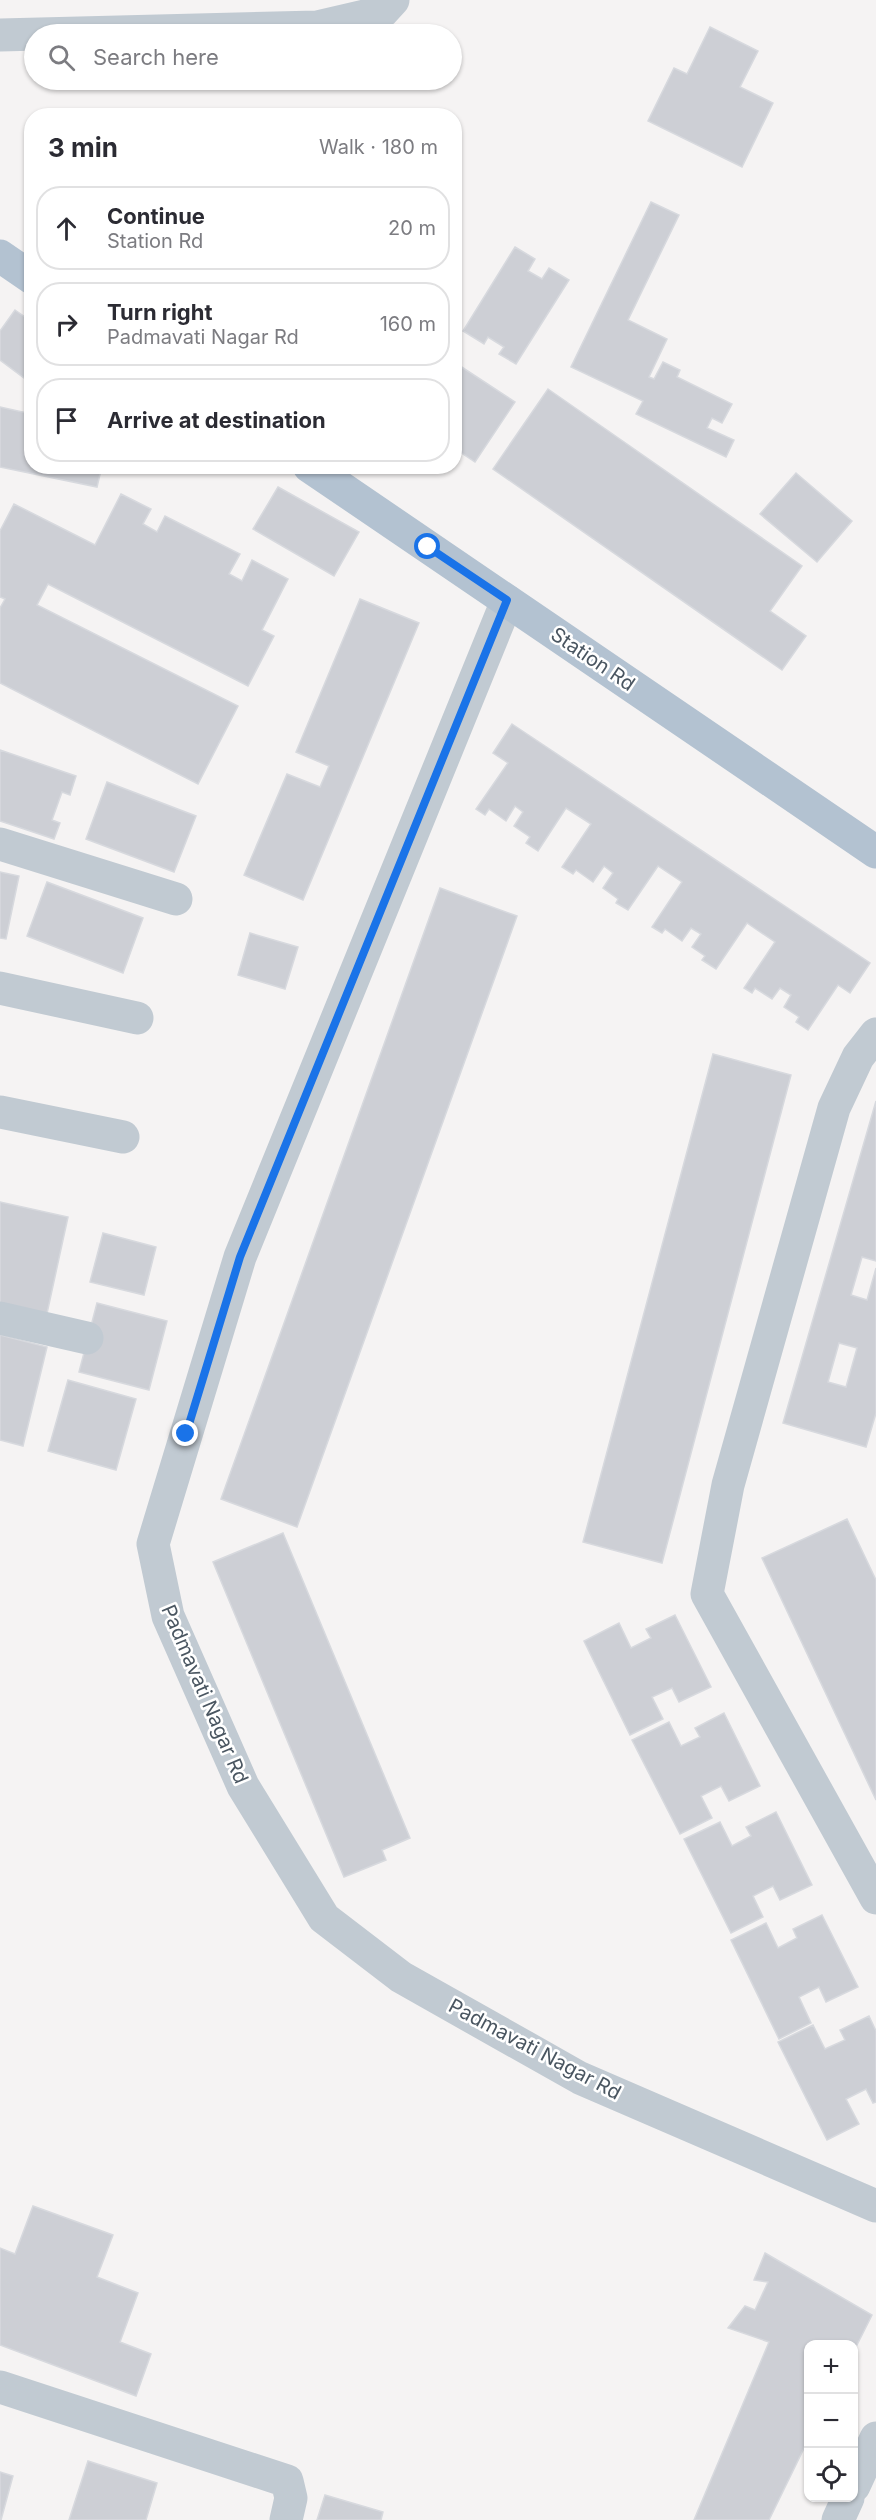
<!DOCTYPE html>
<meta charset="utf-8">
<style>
body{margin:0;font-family:Inter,sans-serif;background:#f2f2f3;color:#2b2b33}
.controls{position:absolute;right:18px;bottom:18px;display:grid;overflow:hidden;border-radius:12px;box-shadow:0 2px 4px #0004}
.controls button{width:54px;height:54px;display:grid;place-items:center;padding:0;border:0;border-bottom:2px solid #e1e1e2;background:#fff;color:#2b2b33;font:30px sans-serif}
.stop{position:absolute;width:18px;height:18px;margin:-14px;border:4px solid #1a73e8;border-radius:50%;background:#fff}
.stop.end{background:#1a73e8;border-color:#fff;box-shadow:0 2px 6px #0008}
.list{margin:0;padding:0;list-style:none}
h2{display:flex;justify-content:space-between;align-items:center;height:78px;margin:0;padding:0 24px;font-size:26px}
h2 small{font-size:20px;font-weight:400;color:#7c7c81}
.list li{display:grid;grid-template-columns:39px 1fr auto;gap:18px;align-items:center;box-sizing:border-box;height:84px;margin:0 12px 12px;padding:0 12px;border:2px solid #e1e1e2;border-radius:24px}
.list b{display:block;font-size:22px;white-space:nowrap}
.list p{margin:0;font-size:20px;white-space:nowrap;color:#7c7c81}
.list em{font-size:20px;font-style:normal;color:#7c7c81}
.icon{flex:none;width:33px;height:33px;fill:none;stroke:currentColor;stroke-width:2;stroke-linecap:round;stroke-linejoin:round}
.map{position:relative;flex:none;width:876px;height:2520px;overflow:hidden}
.search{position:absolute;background:#fff;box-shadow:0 2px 4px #0004;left:24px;top:24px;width:438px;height:66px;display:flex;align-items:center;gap:15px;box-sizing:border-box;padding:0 21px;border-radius:33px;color:#7c7c81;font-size:22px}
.panel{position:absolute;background:#fff;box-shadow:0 2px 4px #0004;left:24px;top:108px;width:438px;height:366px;border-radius:24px}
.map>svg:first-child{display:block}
.building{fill:#cdcfd5;stroke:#d7d9de;stroke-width:1.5;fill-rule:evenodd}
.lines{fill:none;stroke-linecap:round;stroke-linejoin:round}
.minor{stroke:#c1cad2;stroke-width:33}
.major{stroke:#b3c2d1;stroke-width:33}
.route{stroke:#1a73e8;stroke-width:8}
.labels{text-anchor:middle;stroke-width:5;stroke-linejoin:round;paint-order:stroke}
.street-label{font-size:20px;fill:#4a5661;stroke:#fff}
</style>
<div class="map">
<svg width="876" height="2520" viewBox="0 0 876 2520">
<rect width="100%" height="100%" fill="#f5f3f3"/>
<g class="building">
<path d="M710 27 758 51 740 87 773 103 742 167 648 121 674 68 687 74Z"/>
<path d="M651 202 679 215 628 320 667 339 649 377 654 379 663 362 680 370 677 377 732 404 722 423 712 418 707 428 734 440 726 457 636 414 643 401 571 367Z"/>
<path d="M515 247 535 259 528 271 542 279 549 268 569 280 516 364 499 354 504 347 488 337 484 344 463 331Z"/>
<path d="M15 310 32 322V384L0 360V331Z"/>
<path d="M454 362 515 402 475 462 454 448Z"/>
<path d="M548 389 802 566 770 611 806 636 782 670 493 469Z"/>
<path d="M0 407 32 414V466H102L97 487 0 467Z"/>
<path d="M796 473 852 521 817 562 760 514Z"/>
<path d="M278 487 359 532 334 576 253 529Z"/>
<path d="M121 494 151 509 143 524 157 532 165 516 240 554 229 574 242 581 252 560 288 579 262 630 274 636 248 686 48 584 37 605 238 706 198 784 0 683V608L5 599 0 597V531L14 504 95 545Z"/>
<path d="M360 599 419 623 303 900 244 875 287 774 320 787 329 766 296 752Z"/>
<path d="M512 724 870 963 850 993 838 985 808 1030 796 1022 799 1017 784 1007 791 995 780 988 772 999 755 988 752 993 744 988 775 942 747 923 716 969 702 960 705 956 692 947 701 934 691 928 682 941 665 929 662 933 652 927 682 882 658 866 628 910 616 903 618 899 603 888 613 873 604 866 593 882 576 870 573 874 562 867 591 824 566 808 538 851 526 843 530 837 514 826 523 812 515 806 506 821 489 809 485 815 476 809 508 763 493 753Z"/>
<path d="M0 750 76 776 70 795 62 792 52 820 60 823 54 839 0 821Z"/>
<path d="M107 782 196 816 174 872 86 839Z"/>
<path d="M0 872 19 876 6 939 0 938Z"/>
<path d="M47 882 143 918 123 973 27 936Z"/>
<path d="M440 888 517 916 297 1527 221 1499Z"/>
<path d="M250 933 298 947 285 989 238 975Z"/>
<path d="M713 1054 791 1075 662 1563 583 1542Z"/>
<path d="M876 1101V1261L862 1257 851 1295 867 1300 876 1268V1413L866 1447 783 1423ZM839 1343 857 1348 846 1387 828 1382Z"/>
<path d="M0 1202 68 1217 46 1318 0 1308Z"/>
<path d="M103 1233 156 1247 144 1295 90 1282Z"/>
<path d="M97 1303 167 1321 149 1390 79 1372Z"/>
<path d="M0 1335 47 1347 23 1446 0 1440Z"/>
<path d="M68 1380 136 1399 116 1470 48 1451Z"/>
<path d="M847 1519 876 1580V1800L762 1558Z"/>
<path d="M283 1533 410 1838 382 1850 386 1860 344 1877 213 1562Z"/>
<path d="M675 1615 711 1687 679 1702 672 1688 652 1697 663 1719 630 1735 584 1641 619 1623 631 1648 651 1638 646 1629Z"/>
<path d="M724 1713 760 1786 729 1801 721 1786 701 1796 712 1818 680 1834 632 1740 669 1722 681 1746 700 1737 695 1728Z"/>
<path d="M776 1812 812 1885 780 1900 773 1886 753 1896 763 1917 731 1933 684 1839 720 1822 732 1846 751 1836 746 1827Z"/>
<path d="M822 1915 858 1987 826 2002 819 1987 799 1997 811 2023 779 2039 731 1940 766 1923 778 1948 797 1938 793 1929Z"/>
<path d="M869 2016 876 2031V2102L873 2103 866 2089 846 2099 859 2124 827 2140 778 2042 813 2025 825 2049 845 2040 840 2030Z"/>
<path d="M33 2206 113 2235 97 2277 138 2293 120 2342 151 2354 136 2396 0 2345V2248L15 2254Z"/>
<path d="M765 2253 872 2315 854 2351V2344H808V2440L769 2520H694L769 2342 728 2328 745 2306 755 2310 768 2282 754 2280Z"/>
<path d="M88 2461 157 2483 146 2520H69Z"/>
<path d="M0 2472 13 2476 1 2520H0Z"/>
<path d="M325 2495 383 2512 381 2520H317Z"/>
</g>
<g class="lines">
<g class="minor">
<path d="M0 35 317 27 382 12 393 0"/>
<path d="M507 601 240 1257 153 1544 168 1616 243 1786 324 1918 401 1977 580 2078 876 2206"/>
<path d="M0 844 176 899"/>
<path d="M0 988 137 1018"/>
<path d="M876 1034 858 1057 834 1108 728 1485 707 1594 876 1898"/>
<path d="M0 1112 123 1137"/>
<path d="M0 1318 87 1338"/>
<path d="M0 2387 287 2481 291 2498 286 2520"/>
<path d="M854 2486 876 2438"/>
<path d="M838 2520 848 2498"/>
</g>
<g class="major">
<path d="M0 256 32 278"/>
<path d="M309 466 876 852"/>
</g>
</g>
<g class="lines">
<path class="route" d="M186 1434 240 1257 507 600 428 547"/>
</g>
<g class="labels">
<g class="street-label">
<text transform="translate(593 659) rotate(34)" y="7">Station Rd</text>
<text transform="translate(205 1694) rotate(67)" y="7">Padmavati Nagar Rd</text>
<text transform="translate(535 2049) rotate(28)" y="7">Padmavati Nagar Rd</text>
</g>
</g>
</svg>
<div class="controls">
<button>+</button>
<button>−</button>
<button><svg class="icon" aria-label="locate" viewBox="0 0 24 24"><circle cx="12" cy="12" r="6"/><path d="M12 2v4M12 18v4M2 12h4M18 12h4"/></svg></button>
</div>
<div class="stop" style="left:428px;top:547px"></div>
<div class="stop end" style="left:186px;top:1434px"></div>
<div class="search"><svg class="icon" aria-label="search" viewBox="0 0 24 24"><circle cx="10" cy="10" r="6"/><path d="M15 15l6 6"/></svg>Search here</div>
<section class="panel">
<h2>3 min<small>Walk · 180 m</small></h2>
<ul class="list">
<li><svg class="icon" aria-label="ahead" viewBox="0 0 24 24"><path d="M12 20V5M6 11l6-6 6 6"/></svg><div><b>Continue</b><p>Station Rd</p></div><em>20 m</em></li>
<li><svg class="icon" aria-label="right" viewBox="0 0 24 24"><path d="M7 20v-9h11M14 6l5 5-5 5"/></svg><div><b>Turn right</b><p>Padmavati Nagar Rd</p></div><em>160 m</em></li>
<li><svg class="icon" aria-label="arrive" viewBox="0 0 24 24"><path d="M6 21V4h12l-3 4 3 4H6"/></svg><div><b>Arrive at destination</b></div></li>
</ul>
</section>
</div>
